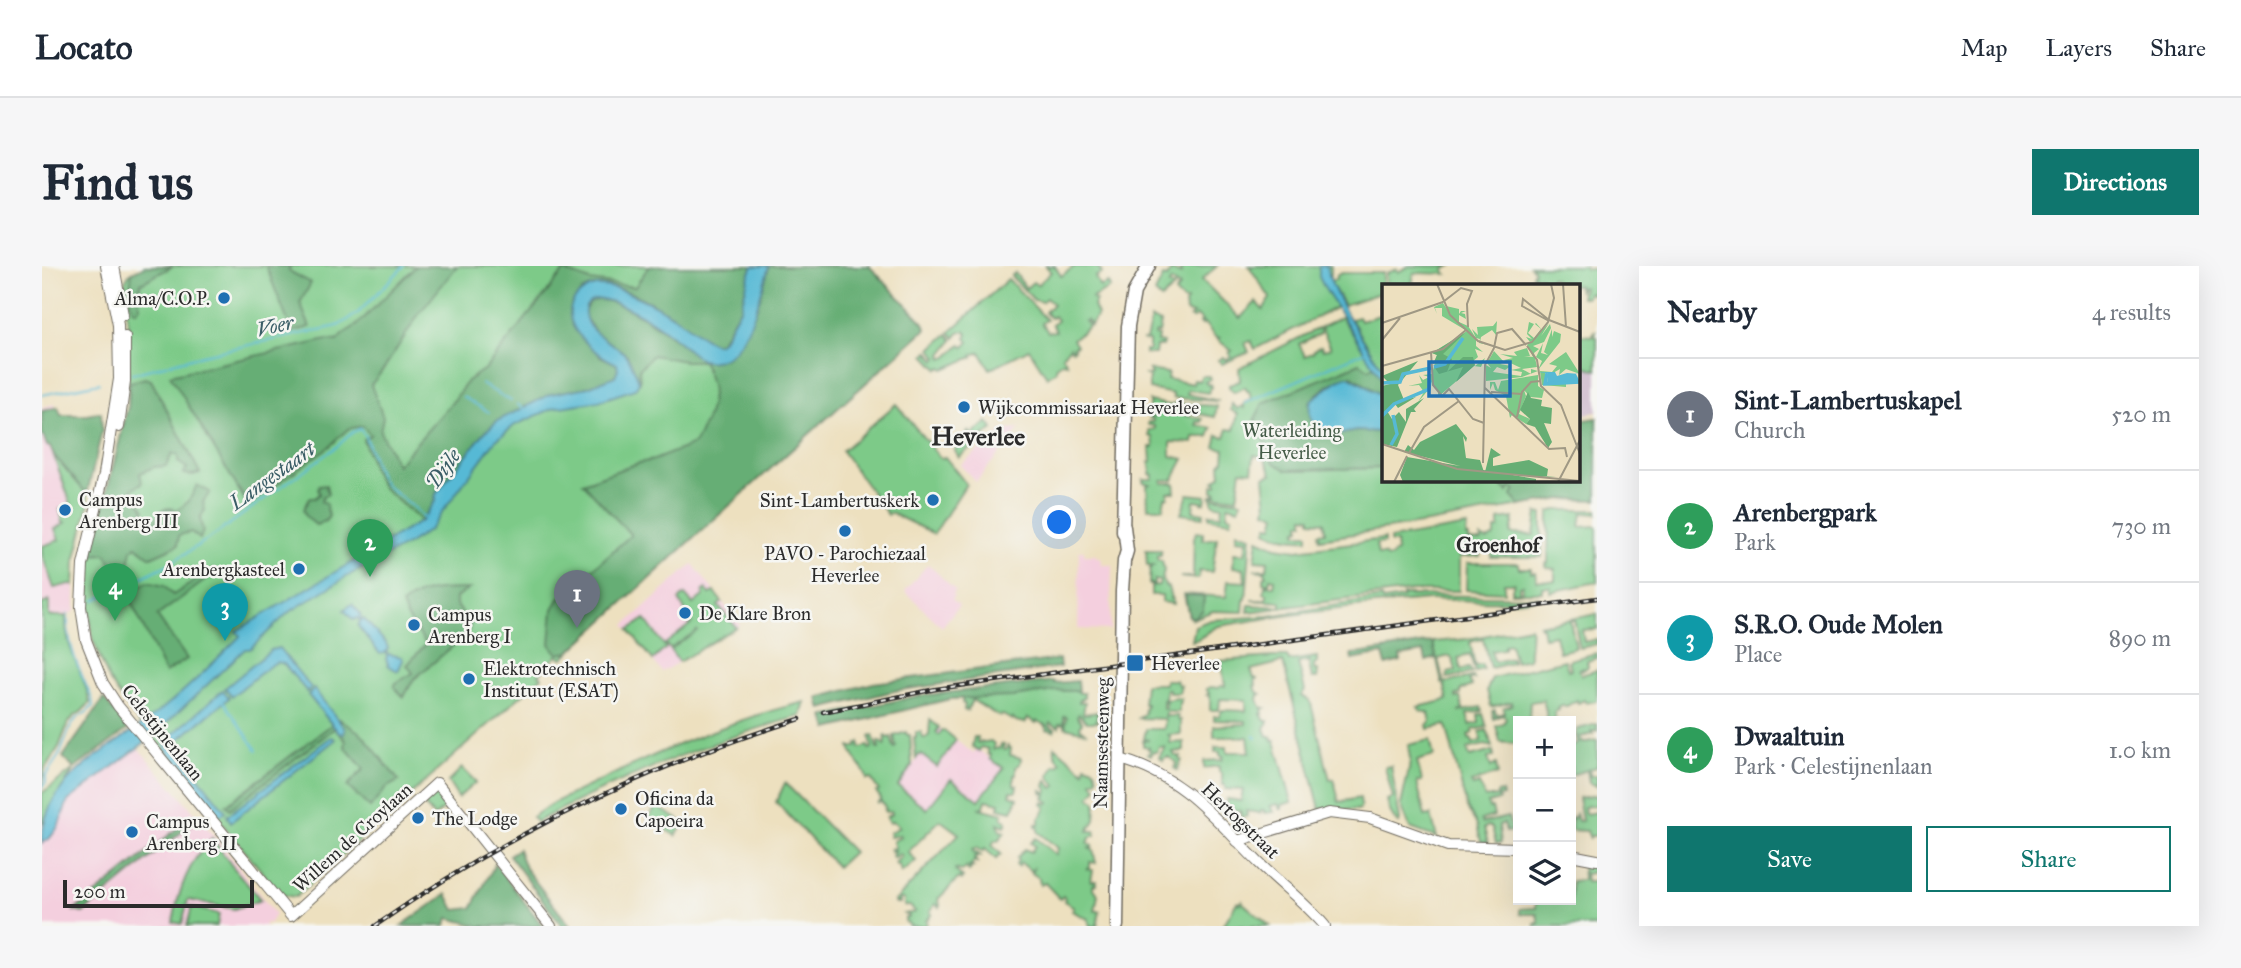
<!DOCTYPE html>
<meta charset="utf-8">
<style>
body{margin:0;font-family:"IM FELL Great Primer",serif;background:#f6f6f7;color:#1f2937}
.controls{position:absolute;right:21px;bottom:21px;display:grid;overflow:hidden;border-radius:0px;box-shadow:0 7px 28px #0002}
.controls button{width:63px;height:63px;display:grid;place-items:center;padding:0;border:0;border-bottom:2px solid #e0e1e3;background:#fff;color:#1f2937;font:35px sans-serif}
.scale{position:absolute;left:21px;bottom:18px;width:191px;box-sizing:border-box;padding-left:7px;border:4px solid #2b2b2b;border-top:0;font-size:19px;line-height:24px;white-space:nowrap;color:#2b2b2b;-webkit-text-stroke:5px #f6f6f2;paint-order:stroke}
.you{position:absolute;left:1018px;top:257px;width:24px;height:24px;margin:-18px;border:5px solid #fff;border-radius:50%;background:#1a73e8;box-shadow:0 0 0 10px #1a73e833}
.badge{display:grid;place-items:center;width:46px;height:46px;border-radius:50%;background:#0f766e;color:#fff;font-size:23px;font-weight:700}
.pin{position:absolute;translate:-50% -58px;filter:drop-shadow(0 2px 4px #0008)}
.pin::after{content:'';position:absolute;top:37px;width:24px;height:21px;background:inherit;clip-path:polygon(0 0,100% 0,50% 100%)}
.list{margin:0;padding:0;list-style:none}
h2{display:flex;justify-content:space-between;align-items:center;height:91px;margin:0;padding:0 28px;font-size:30px}
h2 small{font-size:23px;font-weight:400;color:#747a83}
.list li{display:grid;grid-template-columns:46px 1fr auto;gap:21px;align-items:center;box-sizing:border-box;height:112px;padding:0 28px;border-top:2px solid #e0e1e3}
.list b{display:block;font-size:26px;white-space:nowrap}
.list p{margin:0;font-size:23px;white-space:nowrap;color:#747a83}
.list em{font-size:23px;font-style:normal;color:#747a83}
.actions{display:flex;gap:14px;padding:21px 28px}
.actions a{flex:1;padding:16px 0;border:2px solid #0f766e;border-radius:0px;text-align:center;font-size:24px;color:#0f766e}
.actions .main{background:#0f766e;color:#fff}
.icon{flex:none;width:38px;height:38px;fill:none;stroke:currentColor;stroke-width:2;stroke-linecap:round;stroke-linejoin:round}
.map{position:relative;flex:none;width:1555px;height:660px;overflow:hidden;border-radius:0px}
header{display:flex;align-items:center;gap:42px;box-sizing:border-box;height:98px;padding:0 35px;background:#fff;border-bottom:2px solid #e0e1e3}
header strong{font-size:33px}
nav{display:flex;gap:38px;margin-inline-start:auto;font-size:24px}
.intro{display:flex;align-items:center;justify-content:space-between;box-sizing:border-box;height:168px;padding:0 42px}
h1{margin:0;font-size:49px}
.button{padding:18px 32px;border-radius:0px;background:#0f766e;color:#fff;font-size:24px;font-weight:700}
main{display:flex;gap:42px;padding:0 42px}
aside{flex:1;background:#fff;border-radius:0px;box-shadow:0 7px 28px #0002}
.map>svg:first-child{display:block}
.built{fill:#f4cfde}
.industrial{fill:#d0bdce}
.green{fill:#7dca88;stroke:#547a5a;stroke-width:2}
.forest{fill:#66ae74;stroke:#486c50;stroke-width:2}
.water{fill:#56b9d5;stroke:#407280;stroke-width:2}
.lines{fill:none;stroke-linecap:round;stroke-linejoin:round}
.stream{stroke:#56b9d5;stroke-width:2}
.minor-casing{stroke:#6f6a5f;stroke-width:12}
.major-casing{stroke:#6f6a5f;stroke-width:15}
.minor{stroke:#fff;stroke-width:10}
.major{stroke:#fff;stroke-width:12}
.rail-casing{stroke:#2b2b2b;stroke-width:4.5}
.rail{stroke:#f6f6f2;stroke-width:2;stroke-dasharray:5;stroke-linecap:butt}
.poi-dot{fill:#1f6fb2;stroke:#f6f6f2;stroke-width:2.5}
.labels{text-anchor:middle;stroke-width:5;stroke-linejoin:round;paint-order:stroke}
.poi-label{font-size:19px;fill:#2b2b2b;stroke:#f6f6f2;text-anchor:start}
.park-label{font-size:19px;fill:#445b47;stroke:#f6f6f2}
.street-label{font-size:19px;fill:#2b2b2b;stroke:#f6f6f2}
.water-label{font-size:21px;font-style:italic;fill:#3a5d66;stroke:#f6f6f2}
.neighbourhood-label{font-size:21px;font-weight:bold;fill:#2b2b2b;stroke:#f6f6f2}
.district-label{font-size:26px;font-weight:bold;fill:#2b2b2b;stroke:#f6f6f2}
.inset-river{fill:none;stroke:#56b9d5;stroke-width:3.5}
.inset-road{fill:none;stroke:#9f9884;stroke-width:2}
.view{fill:#1f6fb2;fill-opacity:0.15;stroke:#1f6fb2;stroke-width:3.5}
.inset-edge{fill:none;stroke:#2b2b2b;stroke-width:3.5}
</style>
<header>
<strong>Locato</strong>
<nav><a>Map</a><a>Layers</a><a>Share</a></nav>
</header>
<div class="intro"><h1>Find us</h1><a class="button">Directions</a></div>
<main>
<div class="map">
<svg width="1555" height="660" viewBox="0 0 1555 660">
<rect width="100%" height="100%" fill="#f6f6f2"/>
<filter id="ink" filterUnits="userSpaceOnUse"><feTurbulence type="fractalNoise" baseFrequency=".0143" numOctaves="2"/><feDisplacementMap in="SourceGraphic" scale="14" xChannelSelector="R" yChannelSelector="G"/><feConvolveMatrix kernelMatrix="1 2 1 2 8 2 1 2 1" color-interpolation-filters="sRGB"/></filter>
<filter id="wash" filterUnits="userSpaceOnUse"><feTurbulence type="fractalNoise" baseFrequency=".00686" numOctaves="4" result="noise"/><feDisplacementMap in="SourceGraphic" scale="28" xChannelSelector="R" yChannelSelector="G"/><feGaussianBlur stdDeviation="1.57" result="paint"/><feColorMatrix in="noise" values="0 0 0 0 0 0 0 0 0 0 0 0 0 0 0 0 0 1.4 0 .05"/><feComposite in="paint" operator="in"/></filter>
<g filter="url(#wash)">
<rect width="100%" height="100%" fill="#ede0bf"/>
<g class="built">
<path d="M13 138 19 149H45L59 146 60 165 45 228 47 238 33 296V345L24 350H7L6 335 0 338V141Z"/>
<path d="M978 162 934 216 918 199 961 165Z"/>
<path d="M1037 285H1042V289H1054V291L1059 292V299H1070L1068 364 1036 363Z"/>
<path d="M651 298 698 359 620 406 583 359Z"/>
<path d="M886 298 913 324 910 328 912 330 910 333 917 339 900 361 863 325Z"/>
<path d="M897 462 931 487 935 483 962 502 937 534 886 543 856 520Z"/>
<path d="M96 482 162 557 233 648 228 657H223V660H0V577L8 572 26 535Z"/>
</g>
<path class="industrial" d="M1536 99 1555 104V146L1536 149Z"/>
<g class="green">
<path d="M103 0H827L882 57 884 63 657 267 521 392 515 390 497 408 500 411 254 631 239 629 90 448 67 414 51 374 46 334 49 289 86 141 87 64 82 31 83 15 87 8Z"/>
<path d="M1004 0H1013L1019 10 1033 0H1055L1060 7 1053 11 1058 21 1066 17 1068 22 1050 32 1054 35 1051 40 1055 49 1049 59 1045 54 1043 55 1047 60 1031 73 1035 79 1031 81 1032 83 1030 84 1028 81 1020 89 1025 97 1020 96 1014 102 1015 104 1005 111 987 83 948 103 938 86 930 89 931 91 902 103 900 101 896 103 883 89 886 85 894 94 896 92 889 83 906 68 911 74 900 88 901 93 906 91 919 78 922 81 927 76 924 72 926 69 923 65 918 66 913 72 908 66 966 13 1005 54 1000 57 1006 66 1014 65 1010 58 1015 54 1012 50 1008 52 1003 46 1011 38 1004 32 1000 36 992 34 969 10 973 7 984 22 991 16 995 19 1009 6Z"/>
<path d="M1139 0H1175L1160 14 1198 52 1214 36 1221 44 1228 32 1207 0H1277C1276 16 1287 28 1295 41L1213 83 1209 75 1203 77 1207 86 1180 98 1176 94 1181 91 1184 94 1189 90 1187 87 1190 85 1176 74 1178 72H1174L1162 57 1160 59 1158 57 1160 55 1155 50 1150 53 1148 51 1151 48 1144 46 1143 38 1145 35H1141L1133 27 1138 21 1129 15 1127 19 1132 21 1134 20 1119 33 1113 27 1121 11 1125 12 1129 4 1139 9 1140 7 1138 5 1141 2Z"/>
<path d="M1285 0H1289V14H1294L1295 9 1300 7H1341V26L1302 39 1288 16Z"/>
<path d="M1367 0H1409L1402 4 1405 8 1372 7 1370 19H1344V7L1355 3 1356 6Z"/>
<path d="M1488 0H1543V3H1552L1555 5 1551 28 1546 27 1545 31H1539L1541 21H1538L1537 26 1536 19 1513 18V13L1509 11 1507 14H1499V11L1490 9 1492 4Z"/>
<path d="M1341 48V105L1309 53 1316 51 1318 55Z"/>
<path d="M1299 51 1332 99 1245 204 1341 202 1342 214H1444L1456 217 1466 226 1469 221 1474 223 1470 231 1478 240 1385 257 1278 273 1277 267 1283 266 1282 256 1269 255V251L1262 250V257H1258V263L1255 264 1254 268H1266V273C1250 274 1238 272 1224 265L1226 259 1231 260 1234 249 1224 245 1225 240 1222 211 1230 208 1223 191 1212 189 1210 205 1199 204 1195 232 1170 229 1174 227V225H1171V219H1175V217L1172 215 1179 209 1178 198 1182 194 1183 183 1173 181 1176 169 1183 171 1186 163 1192 164 1196 148 1189 144 1190 138 1196 143 1200 140 1202 142V137L1209 133 1207 125H1205L1203 121 1192 126 1187 122V119L1198 115 1197 102 1277 62 1279 67 1257 78 1263 90 1271 87 1273 83 1279 80 1281 84 1289 82 1279 61Z"/>
<path d="M1109 53 1119 57 1117 67 1114 66 1113 69 1116 70 1115 76 1121 77 1120 80H1114L1113 88H1103V84H1107V75L1100 74H1104Z"/>
<path d="M1553 65H1554L1552 70 1555 71V104L1536 98V69L1550 70Z"/>
<path d="M1107 104 1126 107 1125 113 1151 118 1152 114 1158 115 1159 110H1167L1168 113 1163 116 1166 119 1169 118 1170 121 1168 122 1166 127 1146 124 1145 128 1177 135 1131 132V128L1107 123V111L1104 109H1109Z"/>
<path d="M1107 135 1131 140V137L1175 140 1173 151 1142 145V149L1161 153 1160 156H1155V159L1170 162 1167 171H1152L1151 177 1129 176V190L1142 193 1131 214H1120V217H1132L1133 226H1126V231H1123L1121 242H1106L1105 219 1108 218 1101 216V213H1110L1111 209 1108 208 1109 203 1107 196H1109L1108 181H1112L1111 171 1107 170V164L1113 163V160L1106 159V156H1111V153L1107 152V149L1112 150 1113 147 1107 145Z"/>
<path d="M854 138 899 193 903 191 924 218 892 268 849 247 846 249 800 185Z"/>
<path d="M946 156 951 163 917 191 912 184 916 180 914 176 920 171 922 173 927 169 925 167 927 165 930 169Z"/>
<path d="M11 188 45 228 47 238 33 296 32 320 28 318 12 322 0 289V280L17 274 13 263 25 256 21 257 18 243 29 238Z"/>
<path d="M1146 228 1164 230 1163 237H1160V235L1152 234 1151 245 1162 247 1161 251 1139 248Z"/>
<path d="M1169 231 1199 235 1197 242 1186 239 1185 249 1190 250 1189 255 1167 252V248L1179 249 1180 240 1171 238Z"/>
<path d="M1514 244H1555V248L1540 247 1538 261 1555 260V316L1508 326V321H1500V326H1479L1481 319 1477 320V326H1469L1472 317H1462V326L1424 324 1425 297H1477V302H1489V306H1493L1495 314 1513 315V303L1503 301V298L1506 297 1507 246Z"/>
<path d="M1495 247 1500 248V291H1449V283L1439 280 1438 290 1417 291V325H1369L1206 346 1207 339 1239 341V336L1210 334H1221L1225 332V328L1222 327 1223 319 1232 320 1233 313 1228 312 1227 318 1221 316V312L1224 309 1223 305 1212 304 1225 303 1226 295 1213 294 1216 273 1234 281 1255 284 1342 273V277L1334 278 1336 289H1342L1345 292 1350 291 1352 287 1355 286 1354 277H1348V273L1425 260 1424 271H1427V275H1439V271L1445 274 1453 270V263H1457V254L1472 252 1469 268 1492 269Z"/>
<path d="M1154 266 1161 267V274L1175 272 1170 306 1157 305 1156 313 1138 311H1151L1152 272Z"/>
<path d="M1195 266 1209 270 1204 333 1202 334 1201 346 1171 345 1151 353 1147 351 1142 328 1184 331 1186 315 1203 316 1202 302 1191 301 1192 287 1203 288 1205 274 1194 273Z"/>
<path d="M1104 284H1119V289H1115V294L1120 295 1122 304 1120 313 1123 320 1126 321 1129 332 1127 333H1130L1131 338 1120 336V329H1109V320L1117 319 1118 315 1112 314V318H1107L1108 302 1111 300H1105Z"/>
<path d="M664 323 668 328 672 326 680 336 676 340 694 361 637 396 628 384 656 364 628 383 623 378 650 357 637 334 643 329 651 338 662 329 661 326Z"/>
<path d="M1361 329 1498 331C1462 340 1423 332 1386 334 1316 340 1246 348 1177 360 1167 363 1161 373 1150 375L1153 360 1168 354 1227 350 1339 332 1340 335 1361 332Z"/>
<path d="M7 335V350H24C22 383 43 407 48 437L39 446 32 450 26 458 17 481 3 502 0 519V338Z"/>
<path d="M1555 348V363L1540 364 1542 376 1555 373V378L1538 382 1532 353 1528 355 1534 382 1517 386 1513 369 1502 371 1500 361H1498L1497 359Z"/>
<path d="M603 353 624 382 611 394 587 364Z"/>
<path d="M1488 361C1490 372 1486 382 1487 393L1473 396 1468 378 1462 379V383L1449 385 1452 396 1469 392 1470 397 1448 402 1441 373 1428 376 1433 400 1440 399 1441 404 1433 406 1428 389 1416 392 1419 404 1427 402 1430 407 1405 412 1406 407 1414 405 1411 393 1407 390 1396 393 1402 417H1400L1391 376 1426 373Z"/>
<path d="M1555 387V392L1545 395 1546 401 1541 404 1540 402 1537 403 1539 409 1555 404V435L1544 437 1542 434 1536 437 1535 434 1523 441 1522 439 1516 442 1517 444 1512 446 1513 451 1511 453 1512 455H1504V445L1501 434 1488 436 1487 455H1476V490L1475 478 1458 476 1454 460 1462 458 1464 452 1460 449 1452 453 1450 445 1453 444 1454 449 1462 447 1461 442 1470 439 1469 436 1449 441 1445 424 1450 412 1523 394 1526 404H1529L1527 394Z"/>
<path d="M1231 391H1245L1247 395 1275 391V397L1272 398V404H1276L1275 412H1270L1267 399 1268 395 1256 397 1263 424 1259 430 1268 434 1288 514 1292 513 1297 536 1318 532 1319 541 1316 544 1278 543 1241 396 1209 404 1212 412 1215 413 1213 414 1214 419 1212 420 1216 427 1219 428 1217 429 1216 434 1219 441 1223 442 1220 443 1221 448H1219L1223 455H1226L1223 463 1226 470H1229L1230 475H1233L1250 536 1240 539V543H1238L1236 538 1228 540 1232 546 1222 547V544H1219L1218 547 1204 545 1205 550 1199 552V545L1184 542 1185 533 1199 535 1201 524 1183 523V519H1180V507L1177 506V500L1162 502V495L1180 494 1181 490H1178V486H1173V481H1184L1185 486H1208L1206 471H1172V460L1204 458V455L1172 454V450H1177L1180 444 1204 445V434L1178 433 1177 444H1168V429H1165L1167 427 1164 423 1168 421 1177 422 1178 420H1183L1179 395Z"/>
<path d="M1431 411 1432 413 1429 412 1427 415 1430 420 1419 424V428L1414 429V432L1418 431 1421 444 1416 446 1439 441 1440 445 1425 448 1428 459 1437 457 1436 449 1441 448 1445 461 1430 464 1431 467 1426 469 1427 473H1429L1431 477 1439 475 1438 466 1445 464 1450 481 1443 479 1425 483 1428 491 1451 485 1452 490 1446 492 1449 501 1454 498 1456 508 1429 517 1431 520 1437 518 1443 532 1455 530V527L1460 526 1461 530 1456 531 1457 534 1446 537 1447 543 1450 542 1452 550 1439 554 1440 557 1466 551 1470 565 1464 566 1462 557 1457 559 1459 577H1454L1450 562 1446 560 1442 562 1446 577 1439 576 1435 559 1425 542 1404 459 1386 463 1385 459 1389 456 1387 447 1379 445 1376 441 1406 434 1402 417Z"/>
<path d="M1123 414H1134L1136 419H1139L1137 427H1127V423H1124L1123 433 1121 434V443H1124L1123 434 1135 432 1139 433V436H1137V446H1124L1123 450H1136V454H1139V468L1125 469H1128V477L1142 476V485L1131 486 1133 490H1139L1137 493 1140 494 1135 504 1132 502 1135 497 1127 491H1123L1121 494 1117 491 1123 481H1117L1115 486H1111L1109 489 1106 488 1109 484 1106 483 1107 481 1101 480V475L1107 474 1102 473 1104 463H1122L1123 453 1097 452 1103 447 1102 443 1104 442V438H1101L1103 418H1123Z"/>
<path d="M1013 425H1037V427H1042V432L1037 434V436H1043L1041 448 1058 446 1055 448V454L1057 456H1045L1037 448 1035 450 1040 456 1038 461 1043 466 1023 461 1025 451 1022 450V458L1018 457 1017 461 1008 457 1007 460 1013 463 1012 465 1004 463V459L995 455 994 457 986 452 983 457 974 455 971 452 970 454 961 449 956 450 930 434 925 445 922 444 923 438 920 437 921 431H971Z"/>
<path d="M763 436 759 450C666 475 579 512 494 556L490 551 511 537C592 498 674 457 763 436Z"/>
<path d="M888 454 897 461 894 467 897 469 900 464 903 465 914 474 895 501 878 488 874 493 872 472H874V466H879L881 472H884L887 469Z"/>
<path d="M1555 458V465H1550L1551 468 1538 471 1540 477 1555 474V501L1547 503 1548 510 1555 509V520L1547 517 1545 504 1529 509V481L1536 478 1534 468 1536 463Z"/>
<path d="M864 466 865 469H868L870 500 856 520 885 543 909 513 937 534 962 502 948 493 949 489 946 488V483L939 481 937 485 930 480 932 471H936L935 477 949 475 952 478 951 483 958 482 959 478 962 479 961 483 964 484 966 479V482H969L968 489 979 492 978 498 974 501V509H972V519H975L974 525H969L968 529 976 532 970 545 957 542 958 537 944 534 942 541 937 542 961 548 960 552 965 556 963 560 956 557 958 565 963 566 956 575 953 574 950 579 959 588 954 593 943 583 940 586 935 582 931 583 930 584 939 590 937 591 932 589 934 592 932 594 936 597 932 596 929 599 931 601H927L929 603 927 605 924 602 920 605 913 603V604L921 612 919 614 917 612 896 633 898 639 897 641 893 638 888 646 890 648 884 655 885 657 883 660H867L866 657 863 656V652H867V650L863 648 873 646 868 640H862V633H858V637H853V635L917 568 898 554 866 586 874 595 859 607 857 599 855 600 853 597 860 590 858 588 851 592 850 590 853 585 849 586 848 583 853 582 851 575 859 571 858 569 848 571 847 567 857 561 851 555 847 557 844 551 850 548 849 546H843L842 544 844 543 839 535 836 536 839 532 834 526 837 525 829 513 825 514C824 502 812 496 808 481H815V478L818 476V482L826 480 827 483 830 482 828 470 831 469 835 483H837L836 475 841 476 842 480 844 479 843 469 844 472 849 471 852 482 854 481 852 470Z"/>
<path d="M1388 474 1392 490 1375 495 1380 515 1375 516 1383 550 1389 549 1395 572 1368 562 1359 539 1367 503 1368 493 1366 479Z"/>
<path d="M1013 480 1042 505 1044 499 1052 502 1056 511 1054 515 1052 514 1050 516 1055 521 1048 531 1054 536 1053 554 1046 565H1053V570H1049L1046 577 1051 579 1050 582H1046L1051 584 1054 597 1048 596V602L1044 603 1051 604 1049 615H1054V618L1051 619V623L1054 625 1056 629 1053 645H1058L1055 660H1048L1046 653 1030 645 1032 641 1022 635 1023 632 1021 630 1018 633 1003 617 998 619 997 612 990 607 991 603 989 605 979 597 976 601 974 600 976 593 975 592 983 583 989 586 993 580 989 577 994 572 1014 589 1016 582 996 566V562L994 561V558L997 559V553L1004 542 1000 538 1002 536 1005 538 1007 536 1002 532 1004 529 1000 526V524L1004 527 1006 525 1003 520 1005 515 1011 522 1014 520 1007 510 1013 499 1016 500 1019 496C1013 490 1012 487 1013 480Z"/>
<path d="M1349 500 1358 554 1357 557C1349 553 1347 542 1345 534L1351 532 1343 501Z"/>
<path d="M420 502 434 516 416 532 406 516Z"/>
<path d="M32 503 13 533 0 558V527Z"/>
<path d="M743 517 811 586 795 601 734 536Z"/>
<path d="M394 528 405 540 392 551 381 537Z"/>
<path d="M1555 529V539L1542 541 1543 548 1555 546V570H1548V573L1545 565 1529 564V551L1532 552 1534 548 1536 555H1540L1536 532Z"/>
<path d="M614 540 642 557 634 570 606 553Z"/>
<path d="M170 572 190 600 219 634 192 643 146 634 140 658 131 656C137 623 146 597 170 572Z"/>
<path d="M1540 595 1553 598V603L1550 604V607L1543 608 1544 616H1555V660H1493V658L1497 657 1495 648H1478V643L1494 642V634H1529V615L1541 614Z"/>
<path d="M1200 635 1201 637 1228 660H1181L1195 636 1198 638Z"/>
<path d="M148 641 177 648 175 660H145L149 644Z"/>
</g>
<g class="forest">
<path d="M103 0H131L99 17 96 28 98 41 94 45 91 44C83 28 89 21 90 6Z"/>
<path d="M224 0H248L247 5 269 17 258 37 268 61 250 66Z"/>
<path d="M374 0H415L377 48 343 101 329 119 341 151 338 165 355 199 413 133 425 115 444 102 522 5 548 15 593 21 607 0H711L707 9 699 41 679 75 675 78C662 75 653 65 643 58 623 44 578 16 553 20 541 21 535 30 529 40L558 90 575 98 576 103 574 110 546 121 509 128 455 155 442 167 394 228 393 235 379 255 341 222 332 207 321 173 328 169 321 160 306 163 288 180 206 239 128 109 285 74 295 75 301 68 315 59Z"/>
<path d="M727 0H827L882 57 884 63 657 267 527 386 516 388 508 378 511 343 517 333 589 269 541 217 596 197 612 194 652 178C657 171 659 164 663 157 673 132 672 119 660 95H642L611 89 597 103 598 116H597L585 89 554 67 542 50C547 0 644 82 661 95L684 92C712 59 716 41 727 0Z"/>
<path d="M1318 97 1327 103 1332 99 1341 115V130L1310 110C1293 114 1278 123 1267 137L1286 171 1314 165 1341 166V202L1245 204 1231 196 1213 153 1221 137Z"/>
<path d="M103 112 109 114 158 207 151 209 141 208 145 202 136 196V190L130 188 124 200 112 201 98 207 100 217 90 223 103 244 100 248 102 255 110 259 121 243 130 242 136 244 147 235 155 219 168 226 161 236 163 244 158 253 161 265 158 273 149 266 137 269 136 279 109 291 94 280 90 284 85 307 74 306 64 288 49 289 86 141 88 116Z"/>
<path d="M16 141 19 149H45L59 146 60 165 45 228 11 188 8 181 5 180 0 167V145Z"/>
<path d="M1555 152V234L1520 233 1478 240 1470 230 1473 223 1469 221 1466 226 1456 217 1444 214H1536V155Z"/>
<path d="M284 219 286 228 281 231 279 235 284 238 287 250 284 255 274 259 264 251 261 244 267 232H272L277 228 276 224 277 220Z"/>
<path d="M172 303 176 305 115 350 145 393 123 407 85 327 106 316 122 320 131 329Z"/>
<path d="M427 323 414 331V339L429 357 425 368 371 414 362 431 352 421 354 417 371 407 365 399 384 378 364 349 360 339C379 322 404 323 427 323Z"/>
<path d="M1143 329 1162 330 1161 344 1151 352 1147 350Z"/>
<path d="M1391 376 1394 392 1384 395 1382 386 1358 390 1359 395 1344 399 1341 388 1310 394 1309 389Z"/>
<path d="M1017 393 1018 401 852 425 779 443 776 432 831 417Z"/>
<path d="M1011 415 1012 417 1036 415 1037 425H1013L971 431 908 433 786 463 782 450 875 430Z"/>
<path d="M62 433 86 463 32 503 21 491Z"/>
<path d="M297 453 320 468 357 515 345 521 328 542 305 520 322 503 303 481 304 475 293 462 188 543 184 539Z"/>
<path d="M151 550 154 554 41 647 32 645Z"/>
<path d="M476 583 483 602 528 660H520L467 589Z"/>
<path d="M453 598 501 660H438L406 652 404 660H359L405 628 413 644 430 642Z"/>
</g>
<g class="water">
<path d="M711 0H727C720 25 706 83 680 93 674 95 666 97 660 94 648 88 637 75 626 67 613 56 567 27 550 35 545 37 542 42 543 48 544 67 571 76 583 88 590 95 594 107 597 116L593 123 557 135 512 142 473 159 453 175 387 264 367 278 311 307 246 347 208 383H203L110 471 26 535 16 561 8 572 0 577C0 512 67 485 111 450 143 426 170 398 198 370L194 365 379 255 393 235 394 228 442 167 455 155 509 128 546 121 573 110 576 103 575 98C555 89 515 60 532 34 538 27 545 21 554 20 577 18 624 44 643 58 653 65 663 75 675 78L680 75 699 41 707 9Z"/>
<path d="M1277 0H1285C1287 26 1324 78 1340 102L1341 115 1283 23 1277 11Z"/>
<path d="M1306 110 1341 130V166L1314 165 1286 171C1271 163 1264 150 1269 134L1296 114Z"/>
<path d="M310 338 318 347 319 354 322 353 344 377 346 382 344 386 346 388 360 391 361 394 356 405 347 400 344 393 345 389 343 387 338 388 316 360 318 355 316 352 311 354 302 344Z"/>
<path d="M237 382 269 422 265 426 242 398 235 396 229 399 190 430 183 422 229 384Z"/>
<path d="M272 423 303 463 302 468 297 467 266 429Z"/>
<path d="M181 424 187 432 135 475 132 480 184 546 177 550 125 486 122 476Z"/>
<path d="M289 471 292 472 293 474 189 556 185 550Z"/>
</g>
<g class="lines">
<g class="stream">
<path d="M90 108 160 89 296 60 315 48 362 0"/>
<path d="M439 118 469 135"/>
<path d="M0 129 57 117"/>
<path d="M421 131 447 146"/>
<path d="M1203 137 1324 85"/>
<path d="M475 138 481 142"/>
<path d="M53 334 127 298 171 270 293 182 311 166 318 163 323 170 333 200 342 218 372 242 383 254"/>
<path d="M182 436 215 484"/>
<path d="M1212 470 1214 472"/>
<path d="M0 522 4 516V509L18 488 29 460 34 453 45 446 51 440 50 432C38 406 24 377 26 348"/>
</g>
</g>
</g>
<g filter="url(#ink)">
<g class="lines">
<g class="minor-casing">
<g id="minor">
<path d="M64 0 76 59 77 113 62 208 41 299 39 341 44 374 61 417 76 440 249 650 395 517 509 660"/>
<path d="M72 0 81 49"/>
<path d="M77 161 83 116V71"/>
<path d="M1078 493C1141 510 1173 553 1217 597 1239 619 1263 636 1283 660"/>
<path d="M1195 575 1287 547 1328 552 1406 580 1476 582"/>
<path d="M1529 589 1555 594"/>
</g>
</g>
<g class="major-casing">
<g id="major">
<path d="M1081 266 1086 60 1092 26 1107 0"/>
<path d="M1075 660 1080 325 1082 295 1085 285 1082 261"/>
</g>
</g>
<use href="#minor" class="minor"/>
<use href="#major" class="major"/>
<g class="rail-casing">
<g id="rail">
<path d="M781 446 894 423 1555 332"/>
<path d="M333 660C465 567 604 501 758 453"/>
</g>
</g>
<use href="#rail" class="rail"/>
</g>
</g>
<g class="poi-dot">
<circle cx="182" cy="32" r="7"/>
<circle cx="922" cy="141" r="7"/>
<circle cx="891" cy="234" r="7"/>
<circle cx="23" cy="244" r="7"/>
<circle cx="803" cy="265" r="7"/>
<circle cx="257" cy="303" r="7"/>
<circle cx="643" cy="347" r="7"/>
<circle cx="372" cy="359" r="7"/>
<rect x="1084" y="388" width="18" height="18" rx="3.5"/>
<circle cx="427" cy="413" r="7"/>
<circle cx="579" cy="543" r="7"/>
<circle cx="376" cy="552" r="7"/>
<circle cx="90" cy="566" r="7"/>
</g>
<g class="labels">
<g class="poi-label">
<text x="168" y="39" text-anchor="end">Alma/C.O.P.</text>
<text x="936" y="148">Wijkcommissariaat Heverlee</text>
<text x="37" y="240">Campus<tspan x="37" dy="22">Arenberg III</tspan></text>
<text x="877" y="241" text-anchor="end">Sint-Lambertuskerk</text>
<text x="803" y="294" text-anchor="middle">PAVO - Parochiezaal<tspan x="803" dy="22">Heverlee</tspan></text>
<text x="243" y="310" text-anchor="end">Arenbergkasteel</text>
<text x="657" y="354">De Klare Bron</text>
<text x="386" y="355">Campus<tspan x="386" dy="22">Arenberg I</tspan></text>
<text x="1109" y="404">Heverlee</text>
<text x="441" y="409">Elektrotechnisch<tspan x="441" dy="22">Instituut (ESAT)</tspan></text>
<text x="593" y="539">Oficina da<tspan x="593" dy="22">Capoeira</tspan></text>
<text x="390" y="559">The Lodge</text>
<text x="104" y="562">Campus<tspan x="104" dy="22">Arenberg II</tspan></text>
</g>
<g class="park-label">
<text x="1250" y="171">Waterleiding<tspan x="1250" dy="22">Heverlee</tspan></text>
</g>
<g class="street-label">
<text transform="translate(121 466) rotate(51)" y="7">Celestijnenlaan</text>
<text transform="translate(1059 477) rotate(-89)" y="7">Naamsesteenweg</text>
<text transform="translate(1199 554) rotate(44)" y="7">Hertogstraat</text>
<text transform="translate(310 571) rotate(-42)" y="7">Willem de Croylaan</text>
</g>
<g class="water-label">
<text transform="translate(233 60) rotate(-13)" y="7">Voer</text>
<text transform="translate(401 203) rotate(-54)" y="7">Dijle</text>
<text transform="translate(230 210) rotate(-36)" y="7">Langestaart</text>
</g>
<g class="neighbourhood-label">
<text x="1456" y="286">Groenhof</text>
</g>
<g class="district-label">
<text x="936" y="179">Heverlee</text>
</g>
</g>
<g transform="translate(1340 18)">
<rect width="198" height="198" fill="#ede0bf"/>
<path d="M61 19 70 33 64 22 77 25V30L79 27H84L79 29 83 30 84 35 77 31V38L86 42 94 54 90 45 96 51 95 43 111 42 115 37 114 51 110 46 99 53 98 58 106 61 97 59 98 55 94 54V62L101 68 93 65 96 73 90 78 93 82 103 74 99 83 92 82 56 113V107L47 95 48 104 36 118 42 108 37 101 26 102 40 99 37 91 41 96 47 93 41 91 50 90 55 71 50 69 85 47 60 32V24H53L55 30 52 23ZM147 38 152 40 146 49 152 54 159 45 153 40 154 39 160 46 167 39 159 52 168 40 169 44 162 58 151 62 157 65 152 69 155 83 140 85 149 90V85L156 87 140 93 104 97V81L109 84 105 79 112 67 122 78 118 80 129 82 123 86 115 83 111 88 139 92 140 88 129 86 139 84 122 76 131 74 118 70 135 72 132 68 145 64 148 72H142L151 73 145 61 153 55 148 58 144 53 150 55 145 50ZM170 45V53L172 47 179 50 178 58 156 86 160 77 154 73 161 59 159 69 166 71 162 68ZM184 68 198 90 184 85 177 91 178 85 171 89H163V100L184 99V103L160 101 158 87 170 88 175 82 167 80ZM156 91V102L162 106 160 114 148 113 142 106 144 112 137 130 148 135 144 140 130 131 128 134 124 112 113 106 111 99 108 106V98H113L116 106 119 97Z" fill="#7dca88"/>
<path d="M83 49 61 70 70 75 65 88 81 73H91L93 81 74 98 81 83 57 90 53 84 60 82 57 77 51 80 55 71 50 69ZM36 77 16 101 22 116 34 113 16 124 13 120 5 127 10 135 17 128 24 138V125L42 114 32 125 34 128H29L15 163 0 160V102L8 100 0 92ZM146 108 149 114 160 116 159 122 170 124 169 140 162 139 170 158 166 164 153 143 144 140 148 135 138 126ZM74 140 85 154 84 158 81 152 84 174 98 176 102 188 22 168 26 161 32 166 38 158ZM109 164 119 171 111 174V182L147 176 166 185 165 192H174L158 193 103 188ZM25 173 154 195V198H21L18 191Z" fill="#66ae74"/>
<path d="M156 88H173L175 92 185 89 198 90H194L198 98 165 99 166 89Z" fill="#56b9d5"/>
<path class="inset-river" d="M52 83 63 80 81 54M165 89 163 100 198 98M0 99 18 98 21 90 49 84M0 132 12 120 47 105 48 96M9 161 15 150 11 131"/>
<path class="inset-road" d="M55 0 68 31 96 57 123 66 150 58 166 38 172 14 169 0M181 0 184 43M61 18 79 4 90 7 85 20 86 43M167 36 198 48M167 37 140 22 141 15 167 36M0 39 61 18M0 56 18 34M145 62 155 76 159 102 179 121 198 170M112 64 115 49 130 45 144 61M49 68 51 101 60 112 67 105 91 135 102 139M0 82 61 65 84 46M103 104 167 165 183 164 185 173M109 108 140 110M135 133 140 108 149 98 158 97M0 160 75 185 198 197M27 169 42 143 77 117M101 179 103 81 112 64M12 198 25 172M176 198 198 156"/>
<path class="view" d="M47 78H128V112H47Z"/>
<rect width="198" height="198" class="inset-edge"/>
</g>
</svg>
<div class="controls">
<button>+</button>
<button>−</button>
<button><svg class="icon" aria-label="layers" viewBox="0 0 24 24"><path d="M12 4l9 5-9 5-9-5zM3 14l9 5 9-5"/></svg></button>
</div>
<div class="scale">200 m</div>
<div class="you"></div>
<div class="pin badge" style="left:535px;top:362px;background:#6b7280">1</div>
<div class="pin badge" style="left:328px;top:311px;background:#2e9e5b">2</div>
<div class="pin badge" style="left:183px;top:375px;background:#0f9aa8">3</div>
<div class="pin badge" style="left:73px;top:355px;background:#2e9e5b">4</div>
</div>
<aside>
<h2>Nearby<small>4 results</small></h2>
<ul class="list">
<li><span class="badge" style="background:#6b7280">1</span><div><b>Sint-Lambertuskapel</b><p>Church</p></div><em>520 m</em></li>
<li><span class="badge" style="background:#2e9e5b">2</span><div><b>Arenbergpark</b><p>Park</p></div><em>730 m</em></li>
<li><span class="badge" style="background:#0f9aa8">3</span><div><b>S.R.O. Oude Molen</b><p>Place</p></div><em>890 m</em></li>
<li><span class="badge" style="background:#2e9e5b">4</span><div><b>Dwaaltuin</b><p>Park · Celestijnenlaan</p></div><em>1.0 km</em></li>
</ul>
<div class="actions"><a class="main">Save</a><a>Share</a></div>
</aside>
</main>
